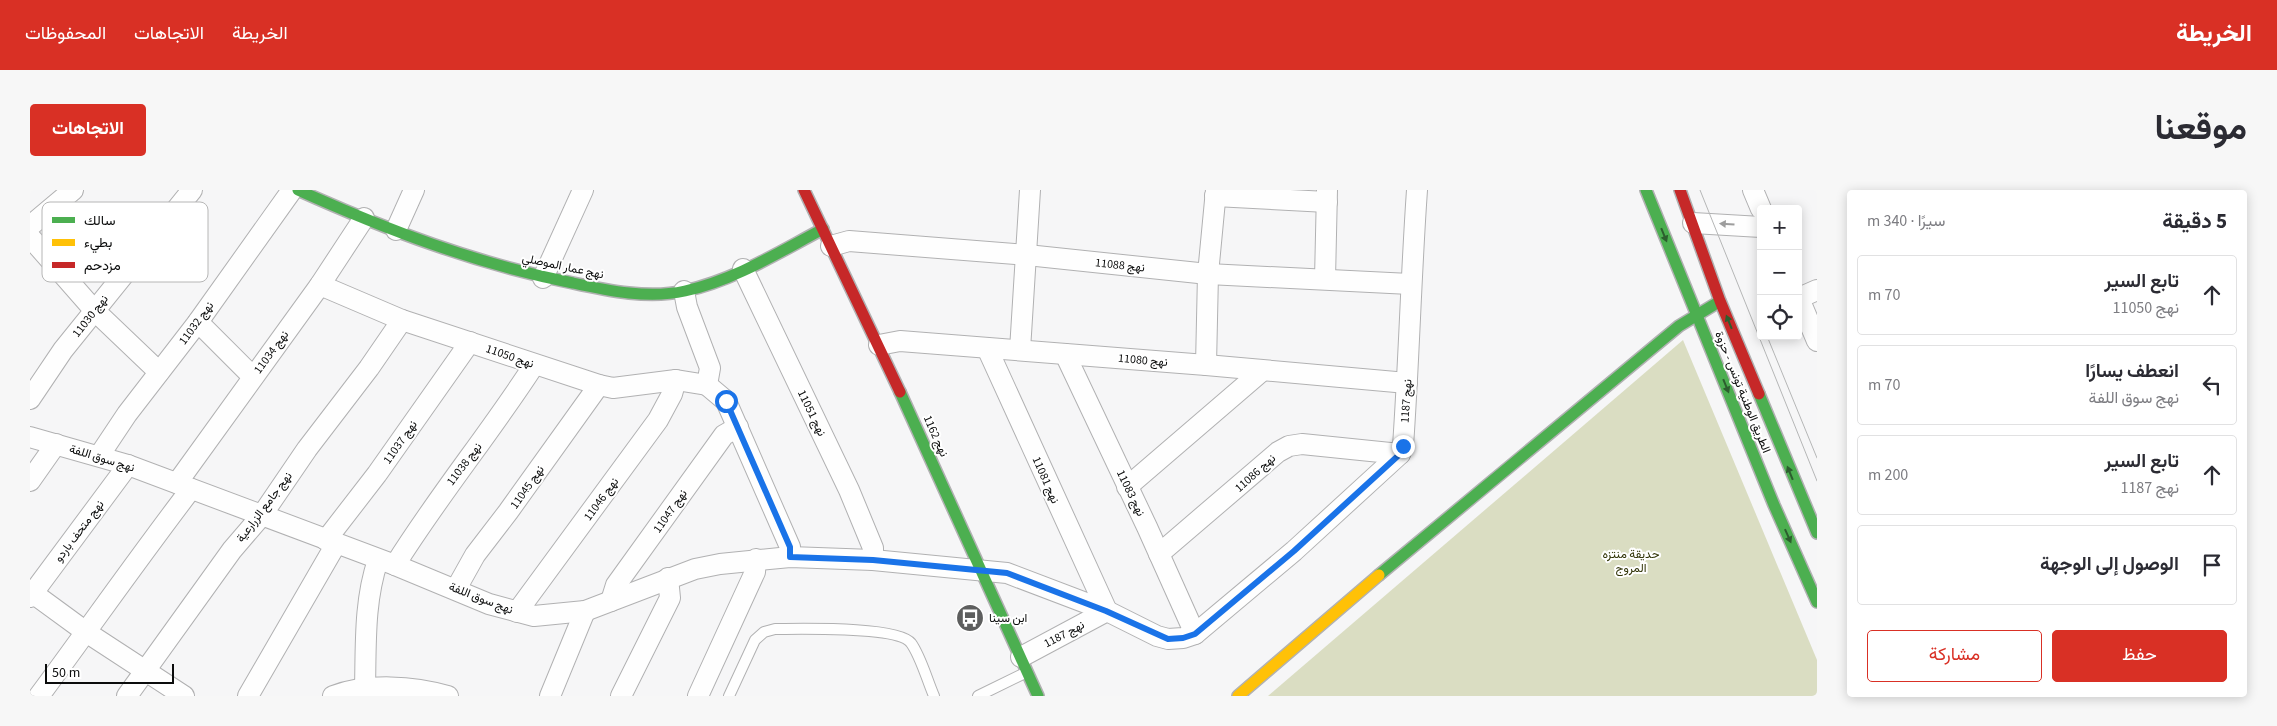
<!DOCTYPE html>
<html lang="ar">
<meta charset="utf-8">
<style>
body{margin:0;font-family:"Source Sans 3",Vazirmatn,sans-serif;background:#f7f7f7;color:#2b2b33;direction:rtl}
.controls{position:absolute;right:15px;top:15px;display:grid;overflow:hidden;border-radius:5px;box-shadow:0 2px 12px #0003}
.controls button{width:45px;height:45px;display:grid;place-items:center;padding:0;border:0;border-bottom:1px solid #e1e1e2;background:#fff;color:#2b2b33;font:25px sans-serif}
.scale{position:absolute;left:15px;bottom:12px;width:129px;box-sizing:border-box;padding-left:5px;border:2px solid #0b0c0c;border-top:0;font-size:14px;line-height:18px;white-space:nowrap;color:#0b0c0c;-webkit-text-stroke:4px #fff;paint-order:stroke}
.stop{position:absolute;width:15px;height:15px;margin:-11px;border:4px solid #1a73e8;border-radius:50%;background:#fff}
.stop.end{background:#1a73e8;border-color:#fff;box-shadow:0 1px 5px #0008}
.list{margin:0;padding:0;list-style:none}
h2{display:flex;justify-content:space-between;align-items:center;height:65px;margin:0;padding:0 20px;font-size:21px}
h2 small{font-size:16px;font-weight:400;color:#7c7c81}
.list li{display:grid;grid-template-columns:32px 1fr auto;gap:15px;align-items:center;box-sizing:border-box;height:80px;margin:0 10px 10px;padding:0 10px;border:1px solid #e1e1e2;border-radius:5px}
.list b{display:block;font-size:19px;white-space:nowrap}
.list p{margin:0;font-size:16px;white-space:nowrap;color:#7c7c81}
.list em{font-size:16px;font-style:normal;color:#7c7c81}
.actions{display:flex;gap:10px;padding:15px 20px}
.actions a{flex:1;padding:11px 0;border:1px solid #d93025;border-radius:5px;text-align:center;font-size:18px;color:#d93025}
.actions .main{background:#d93025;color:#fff}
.icon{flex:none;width:28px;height:28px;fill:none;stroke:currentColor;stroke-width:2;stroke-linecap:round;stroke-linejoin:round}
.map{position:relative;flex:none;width:1787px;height:506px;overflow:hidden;direction:ltr;border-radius:5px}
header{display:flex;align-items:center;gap:30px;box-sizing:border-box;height:70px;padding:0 25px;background:#d93025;color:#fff}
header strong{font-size:24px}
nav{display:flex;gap:28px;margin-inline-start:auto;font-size:18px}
.intro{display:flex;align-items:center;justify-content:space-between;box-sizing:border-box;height:120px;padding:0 30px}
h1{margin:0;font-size:35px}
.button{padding:12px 22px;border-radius:5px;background:#d93025;color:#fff;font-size:18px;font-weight:700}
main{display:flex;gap:30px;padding:0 30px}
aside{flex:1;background:#fff;border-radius:5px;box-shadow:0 2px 12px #0003}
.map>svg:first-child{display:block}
.green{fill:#daddc2}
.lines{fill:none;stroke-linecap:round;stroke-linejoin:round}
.lane-casing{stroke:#b1b1b2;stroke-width:12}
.street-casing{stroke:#b1b1b2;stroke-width:22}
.fast-casing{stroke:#b1b1b2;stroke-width:14}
.slow-casing{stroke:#b1b1b2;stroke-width:14}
.jam-casing{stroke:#b1b1b2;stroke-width:14}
.lane{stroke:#fefefe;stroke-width:10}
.street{stroke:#fefefe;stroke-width:20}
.fast{stroke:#4caf50;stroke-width:11}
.slow{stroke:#ffc107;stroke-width:11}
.jam{stroke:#c62828;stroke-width:11}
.tram{stroke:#b5b6b6;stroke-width:1}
.oneway{fill:#9d9d9d}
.oneway2{fill:#2c5e2e}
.route{stroke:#1a73e8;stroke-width:6}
.labels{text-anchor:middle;stroke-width:4;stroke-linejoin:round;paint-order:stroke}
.street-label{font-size:12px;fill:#0b0c0c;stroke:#fff}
.park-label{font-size:12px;fill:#303306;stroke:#fff}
.poi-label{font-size:12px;fill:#0b0c0c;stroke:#fff;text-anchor:start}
.key{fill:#fff;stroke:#b6b6b6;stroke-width:1}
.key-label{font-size:14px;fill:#0b0c0c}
</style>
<header>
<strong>الخريطة</strong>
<nav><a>الخريطة</a><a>الاتجاهات</a><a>المحفوظات</a></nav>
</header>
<div class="intro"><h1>موقعنا</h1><a class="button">الاتجاهات</a></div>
<main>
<aside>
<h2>5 دقيقة<small>سيرًا · 340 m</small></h2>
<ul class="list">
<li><svg class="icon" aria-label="ahead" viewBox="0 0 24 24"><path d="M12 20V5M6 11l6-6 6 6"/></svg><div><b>تابع السير</b><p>نهج 11050</p></div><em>70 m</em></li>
<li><svg class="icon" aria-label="left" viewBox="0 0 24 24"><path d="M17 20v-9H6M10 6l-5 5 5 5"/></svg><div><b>انعطف يسارًا</b><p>نهج سوق اللفة</p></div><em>70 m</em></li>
<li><svg class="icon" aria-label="ahead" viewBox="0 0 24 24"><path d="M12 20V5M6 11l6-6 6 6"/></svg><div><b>تابع السير</b><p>نهج 1187</p></div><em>200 m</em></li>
<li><svg class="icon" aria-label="arrive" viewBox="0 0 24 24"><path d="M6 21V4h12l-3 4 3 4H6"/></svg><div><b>الوصول إلى الوجهة</b></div></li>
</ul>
<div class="actions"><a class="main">حفظ</a><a>مشاركة</a></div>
</aside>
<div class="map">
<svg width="1787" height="506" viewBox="0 0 1787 506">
<rect width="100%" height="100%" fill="#f6f6f7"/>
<path class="green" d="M1653 150 1787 470V506H1238Z"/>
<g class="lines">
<g class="lane-casing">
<g id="lane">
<path d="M699 506 725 450 734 442 745 439C769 439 868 436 881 453 891 467 897 490 904 506"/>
<path d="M948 506 997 482"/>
</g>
</g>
<g class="street-casing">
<g id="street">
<path d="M1723 0 1731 19"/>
<path d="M1185 6 1297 12"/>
<path d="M1663 33 1731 37"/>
<path d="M0 36 43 0"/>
<path d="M366 40 384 0"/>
<path d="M0 47 64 120 129 182"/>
<path d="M801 56 819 51 997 65 1178 84 1380 94"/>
<path d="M713 79 819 300 843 358V370"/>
<path d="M513 88 553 0"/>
<path d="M1295 89 1297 0"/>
<path d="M290 95 372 130 569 195 583 198 646 190 677 195"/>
<path d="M654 101 657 117 680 178 677 195 696 211 760 357V367"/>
<path d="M1768 106 1787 151"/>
<path d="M1769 108 1787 100"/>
<path d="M168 132 223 187"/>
<path d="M849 155 870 151 1176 175 1377 193"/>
<path d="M957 158 1077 421 991 467"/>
<path d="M990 160 1000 0"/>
<path d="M1035 164 1117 337 1165 444"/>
<path d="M1176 175 1178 84 1186 0"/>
<path d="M0 209 33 160 162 0"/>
<path d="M0 247 98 275 365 375 459 414 504 426 555 421 665 379 690 374 760 367 843 370 977 383 1077 421 1127 446 1138 449 1153 448 1165 444 1264 361 1370 264 1373 256C1379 171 1381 85 1387 0"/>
<path d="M69 266 97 224 168 132 262 0"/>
<path d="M0 291 26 254"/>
<path d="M147 293 290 95 334 28"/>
<path d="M1097 297 1232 181"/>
<path d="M296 350 347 284 440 152"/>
<path d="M1129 364 1248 262 1259 256 1272 254 1370 264"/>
<path d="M365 375C408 306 460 243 504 175"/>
<path d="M426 399 445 365 478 322 569 195"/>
<path d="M0 401 56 442 154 506"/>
<path d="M0 407 98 275"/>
<path d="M581 411 586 395 694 245 708 237"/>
<path d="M487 422 628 230 642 204 646 190"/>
<path d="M335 499C336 455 334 411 348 370"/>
<path d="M9 506C60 437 109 367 161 299"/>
<path d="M97 506 202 360 232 325 277 259 339 178 372 130"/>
<path d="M218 506 306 354"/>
<path d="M303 506C338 493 383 496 418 506"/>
<path d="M520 506 555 421"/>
<path d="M591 506 640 408 638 388"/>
<path d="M668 506 725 382 726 369"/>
</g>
</g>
<g class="fast-casing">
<g id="fast">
<path d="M268 0C357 40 447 74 543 93 579 101 619 109 655 101 705 90 749 62 793 39"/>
<path d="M1616 0 1744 315 1787 412"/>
<path d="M870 202 1008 506"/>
<path d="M1729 204 1787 343"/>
<path d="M1349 385 1649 136 1687 113"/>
</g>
</g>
<g class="slow-casing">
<path id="slow" d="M1208 506 1349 385"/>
</g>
<g class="jam-casing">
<g id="jam">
<path d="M774 0 870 202"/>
<path d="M1650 0 1690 111 1729 204"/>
</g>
</g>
<use href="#lane" class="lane"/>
<use href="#street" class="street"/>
<use href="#fast" class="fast"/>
<use href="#slow" class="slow"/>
<use href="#jam" class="jam"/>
<g class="tram">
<path d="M1670 0 1787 291"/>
<path d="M1737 146 1787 268"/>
</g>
</g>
<defs><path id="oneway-solid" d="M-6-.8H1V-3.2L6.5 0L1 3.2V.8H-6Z" transform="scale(1.25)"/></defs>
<use class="oneway" href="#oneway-solid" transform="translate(1697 34) rotate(-176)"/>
<g class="oneway2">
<use href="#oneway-solid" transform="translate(1634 45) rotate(68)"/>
<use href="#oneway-solid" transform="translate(1699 132) rotate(-112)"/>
<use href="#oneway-solid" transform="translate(1696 196) rotate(68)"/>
<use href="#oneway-solid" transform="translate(1760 283) rotate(-112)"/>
<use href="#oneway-solid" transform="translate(1758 346) rotate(66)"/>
</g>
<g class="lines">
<path class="route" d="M696 211 760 357V367L843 370 977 383 1076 421 1138 449 1153 448 1165 444 1264 361 1370 264 1373 256"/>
</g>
<defs>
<g id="bus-disc" transform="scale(1.4375)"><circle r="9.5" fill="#5d5e5e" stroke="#fff"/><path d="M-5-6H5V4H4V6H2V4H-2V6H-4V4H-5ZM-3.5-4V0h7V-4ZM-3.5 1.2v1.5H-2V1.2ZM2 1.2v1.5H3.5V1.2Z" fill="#fff"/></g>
</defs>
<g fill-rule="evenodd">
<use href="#bus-disc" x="940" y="428"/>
</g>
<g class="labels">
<g class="street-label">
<text transform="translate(1090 75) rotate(6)" y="4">نهج 11088</text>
<text transform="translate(533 76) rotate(12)" y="4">نهج عمار الموصلي</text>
<text transform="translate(60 126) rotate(-52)" y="4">نهج 11030</text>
<text transform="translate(166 133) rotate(-54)" y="4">نهج 11032</text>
<text transform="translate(241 162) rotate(-54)" y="4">نهج 11034</text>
<text transform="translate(480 166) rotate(19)" y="4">نهج 11050</text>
<text transform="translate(1113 170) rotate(5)" y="4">نهج 11080</text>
<text transform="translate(1713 202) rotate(68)" y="4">الطريق الوطنية تونس - حزوة</text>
<text transform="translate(1376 211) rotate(-86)" y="4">نهج 1187</text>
<text transform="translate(782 223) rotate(64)" y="4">نهج 11051</text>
<text transform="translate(906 246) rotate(66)" y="4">نهج 1162</text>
<text transform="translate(370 252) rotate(-55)" y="4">نهج 11037</text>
<text transform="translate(72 268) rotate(17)" y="4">نهج سوق اللفة</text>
<text transform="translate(434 274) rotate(-53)" y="4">نهج 11038</text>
<text transform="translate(1225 283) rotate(-42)" y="4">نهج 11086</text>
<text transform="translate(1016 290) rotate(66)" y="4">نهج 11081</text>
<text transform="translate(497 297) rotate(-55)" y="4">نهج 11045</text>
<text transform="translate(1101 303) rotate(64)" y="4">نهج 11083</text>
<text transform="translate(571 309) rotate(-54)" y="4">نهج 11046</text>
<text transform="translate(234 317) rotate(-53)" y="4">نهج جامع الزرارعية</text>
<text transform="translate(640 321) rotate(-55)" y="4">نهج 11047</text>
<text transform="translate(49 341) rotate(-53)" y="4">نهج متحف باردو</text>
<text transform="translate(451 408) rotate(21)" y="4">نهج سوق اللفة</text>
<text transform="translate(1034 444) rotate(-28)" y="4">نهج 1187</text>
</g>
<g class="park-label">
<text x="1601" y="368">حديقة منتزه<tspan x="1601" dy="14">المروج</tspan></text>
</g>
<g class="poi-label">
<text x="959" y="432">ابن سينا</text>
</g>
</g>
<rect x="12" y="12" width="166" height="80" rx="8" class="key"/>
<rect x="22" y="27" width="23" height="6" fill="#4caf50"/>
<rect x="22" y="49" width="23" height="7" fill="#ffc107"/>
<rect x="22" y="72" width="23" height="6" fill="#c62828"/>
<g class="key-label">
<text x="54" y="35">سالك</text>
<text x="54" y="57">بطيء</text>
<text x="54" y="80">مزدحم</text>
</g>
</svg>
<div class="controls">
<button>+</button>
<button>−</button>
<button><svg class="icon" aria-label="locate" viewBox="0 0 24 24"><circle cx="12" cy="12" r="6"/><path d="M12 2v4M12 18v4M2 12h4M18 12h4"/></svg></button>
</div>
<div class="scale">50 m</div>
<div class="stop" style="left:696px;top:211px"></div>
<div class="stop end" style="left:1373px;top:256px"></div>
</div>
</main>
